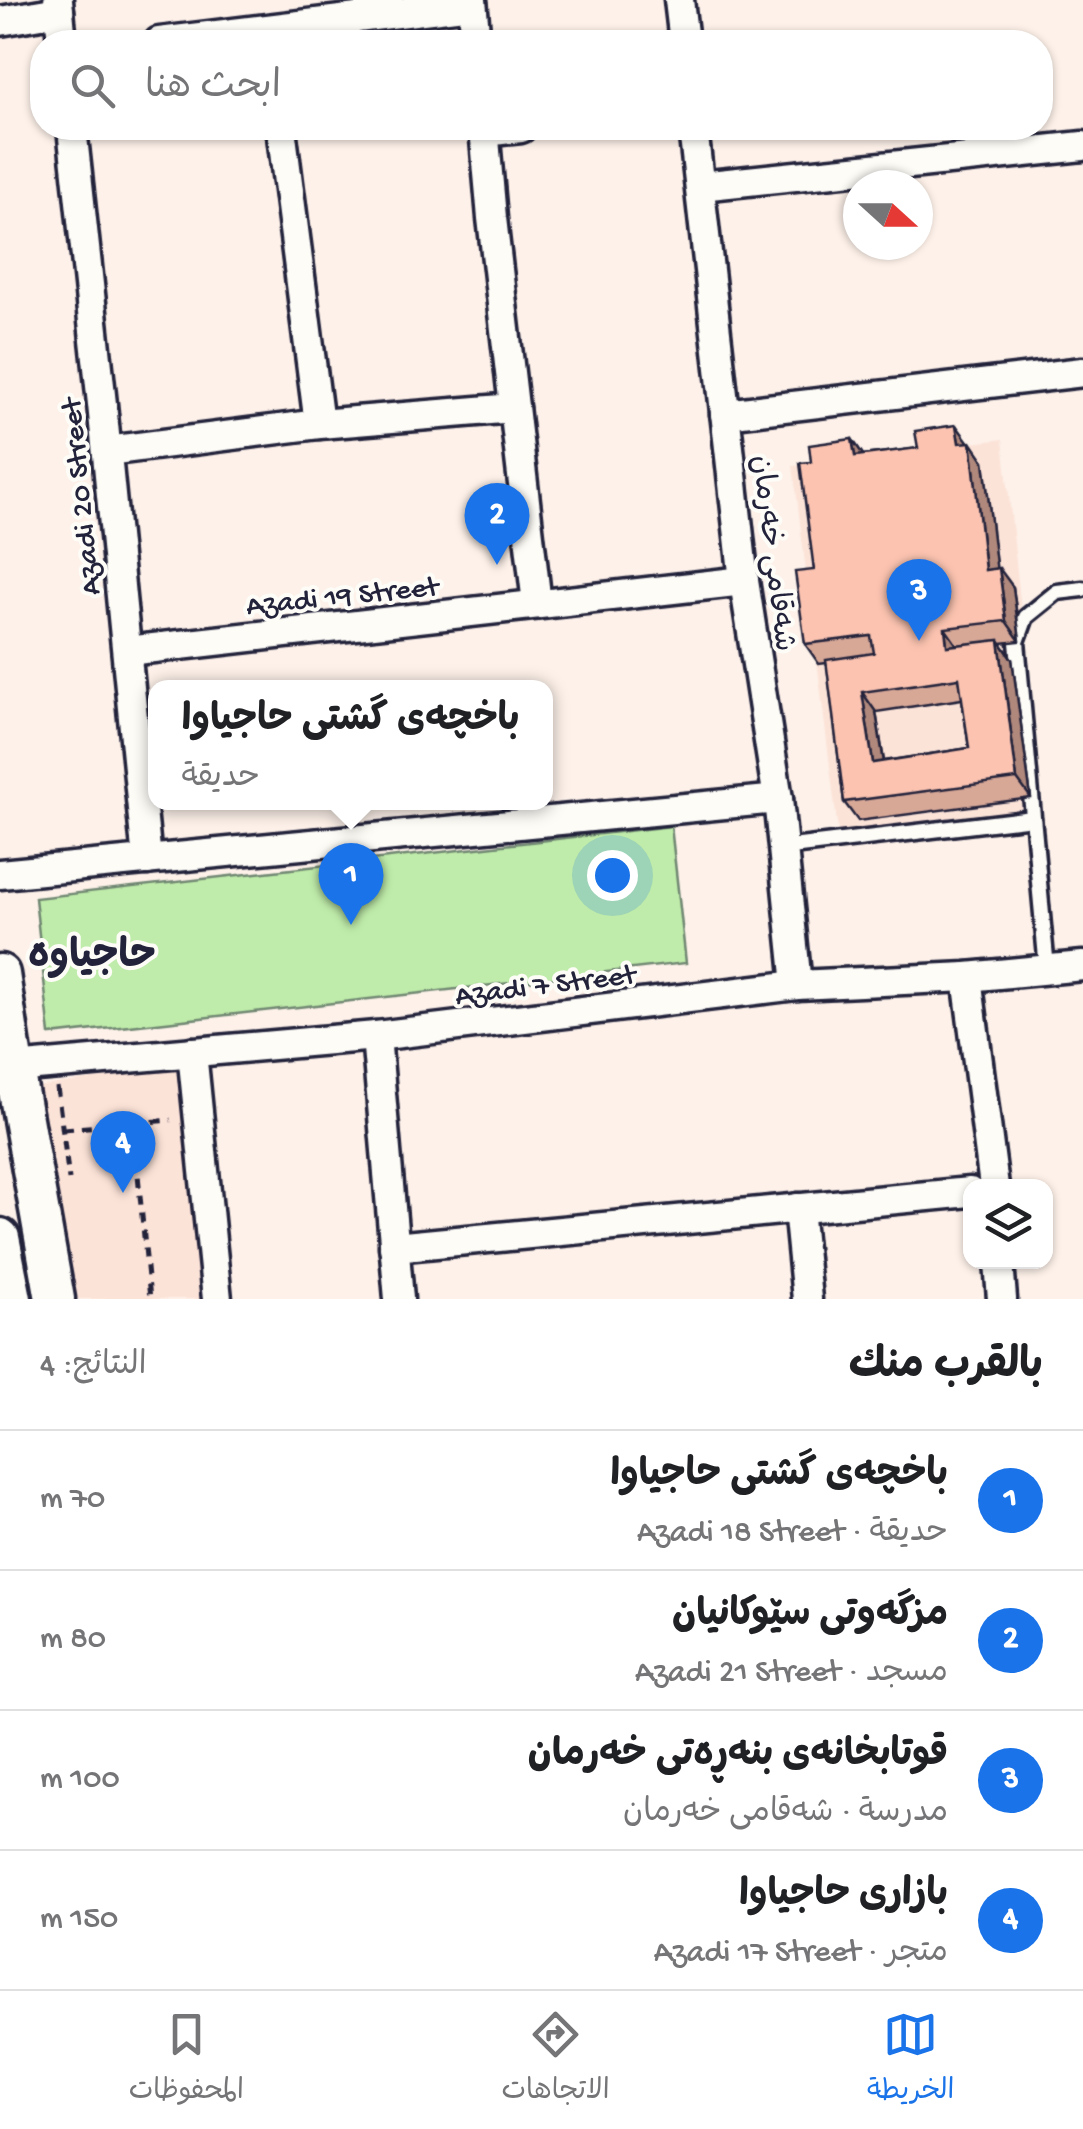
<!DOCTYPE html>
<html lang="ar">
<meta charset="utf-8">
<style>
body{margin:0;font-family:"Gochi Hand","Playpen Sans Arabic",sans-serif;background:#f2f2f2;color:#202124;direction:rtl}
.controls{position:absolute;right:30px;bottom:30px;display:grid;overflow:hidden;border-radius:20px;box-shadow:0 2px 8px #0004}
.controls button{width:90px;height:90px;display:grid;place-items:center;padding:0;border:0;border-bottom:2px solid #e0e0e0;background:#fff;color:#202124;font:50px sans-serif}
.compass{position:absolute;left:843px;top:170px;width:90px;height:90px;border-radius:50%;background:#fff;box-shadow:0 2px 8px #0004;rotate:111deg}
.you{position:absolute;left:612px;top:875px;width:35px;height:35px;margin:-25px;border:8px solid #fff;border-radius:50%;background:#1a73e8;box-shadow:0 0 0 15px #1a73e833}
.badge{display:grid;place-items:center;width:65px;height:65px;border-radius:50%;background:#1a73e8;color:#fff;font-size:32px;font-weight:700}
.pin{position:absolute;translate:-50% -82px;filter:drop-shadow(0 2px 5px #0008)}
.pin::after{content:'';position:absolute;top:52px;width:35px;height:30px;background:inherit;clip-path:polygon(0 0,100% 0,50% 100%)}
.popup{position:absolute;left:148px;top:680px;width:405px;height:130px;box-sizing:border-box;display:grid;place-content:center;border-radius:20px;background:#fff;filter:drop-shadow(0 2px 8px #0005);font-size:32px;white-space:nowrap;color:#757577}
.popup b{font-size:38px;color:#202124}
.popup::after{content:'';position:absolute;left:50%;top:100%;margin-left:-20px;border:20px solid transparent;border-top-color:#fff}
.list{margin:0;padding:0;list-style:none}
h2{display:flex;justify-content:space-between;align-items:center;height:130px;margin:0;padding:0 40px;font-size:42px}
h2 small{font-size:32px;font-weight:400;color:#757577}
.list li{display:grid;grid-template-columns:65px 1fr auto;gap:30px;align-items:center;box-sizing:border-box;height:140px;padding:0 40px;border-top:2px solid #e0e0e0}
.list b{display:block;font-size:38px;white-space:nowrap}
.list p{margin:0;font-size:32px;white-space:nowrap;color:#757577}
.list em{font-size:32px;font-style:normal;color:#757577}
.icon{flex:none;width:55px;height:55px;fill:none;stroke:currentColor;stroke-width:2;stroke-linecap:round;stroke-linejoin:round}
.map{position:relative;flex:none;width:1083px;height:1299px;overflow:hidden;direction:ltr}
.search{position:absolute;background:#fff;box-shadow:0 2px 8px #0004;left:30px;right:30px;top:30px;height:110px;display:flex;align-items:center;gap:25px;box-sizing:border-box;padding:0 35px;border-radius:40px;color:#757577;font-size:38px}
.sheet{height:690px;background:#fff}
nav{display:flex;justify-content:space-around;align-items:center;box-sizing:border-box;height:140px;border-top:2px solid #e0e0e0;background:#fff;font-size:28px;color:#757577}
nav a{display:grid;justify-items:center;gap:5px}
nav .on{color:#1a73e8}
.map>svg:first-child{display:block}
.built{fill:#fce3d8}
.green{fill:#bfecaa;stroke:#708772;stroke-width:2.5}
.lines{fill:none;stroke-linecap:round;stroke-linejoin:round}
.service-casing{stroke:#22223b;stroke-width:21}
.minor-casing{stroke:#22223b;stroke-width:35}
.secondary-casing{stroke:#22223b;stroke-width:45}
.path{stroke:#22223b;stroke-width:5;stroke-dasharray:10 8;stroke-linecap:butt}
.service{stroke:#fdfcf7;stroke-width:14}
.minor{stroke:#fdfcf7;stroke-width:28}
.secondary{stroke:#fdfcf7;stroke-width:38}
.wall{fill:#d8a897;stroke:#22223b;stroke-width:2.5;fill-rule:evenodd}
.shaded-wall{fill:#b0887b;stroke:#22223b;stroke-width:2.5}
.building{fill:#fbc3b0;stroke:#22223b;stroke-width:2.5;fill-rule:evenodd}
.labels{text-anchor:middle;stroke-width:8;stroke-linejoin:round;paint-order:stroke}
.street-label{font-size:30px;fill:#22223b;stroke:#fdfcf7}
.district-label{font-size:40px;font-weight:bold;fill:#22223b;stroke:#fdfcf7}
</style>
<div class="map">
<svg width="1083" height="1299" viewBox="0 0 1083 1299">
<rect width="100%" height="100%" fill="#fdf1e9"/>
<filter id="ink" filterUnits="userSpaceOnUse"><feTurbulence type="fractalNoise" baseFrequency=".01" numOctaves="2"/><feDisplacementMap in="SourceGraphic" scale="20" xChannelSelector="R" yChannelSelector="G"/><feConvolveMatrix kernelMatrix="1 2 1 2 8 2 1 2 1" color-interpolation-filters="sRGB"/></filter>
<g filter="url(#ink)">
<g class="built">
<path d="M1003 439 1043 816 839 840 793 466Z"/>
<path d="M183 1066 209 1299H61L37 1087Z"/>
</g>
<path class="green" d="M671 826 686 963 50 1035 35 898Z"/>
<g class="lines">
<g class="service-casing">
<g id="service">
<path d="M783 848 1033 818"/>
<path d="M1047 969 1017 642 1026 617 1057 592 1083 589"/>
</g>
</g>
<g class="minor-casing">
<g id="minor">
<path d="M58 0 62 42"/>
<path d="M472 0 476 42"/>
<path d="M679 0 684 42"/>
<path d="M0 21 59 11"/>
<path d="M159 42 472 4"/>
<path d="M72 128 102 404 147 860"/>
<path d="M281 128 319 424"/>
<path d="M484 128 492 218 537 604"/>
<path d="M693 128 744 581 778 799 797 985"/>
<path d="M484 132 521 128"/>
<path d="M700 186 1083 146"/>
<path d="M725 414 1083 372"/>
<path d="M107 451 319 424 514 408"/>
<path d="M127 651 744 581"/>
<path d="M0 874 778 799"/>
<path d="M967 977 994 1186"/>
<path d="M376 1036 399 1299"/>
<path d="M192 1052 217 1299"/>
<path d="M14 1068 376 1036 797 985 967 977 1083 966"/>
<path d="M798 1208 807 1299"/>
<path d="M394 1247 970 1192"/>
<path d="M999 1262 1002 1299"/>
</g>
</g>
<g class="secondary-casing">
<g id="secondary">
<path d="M0 974 14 1068 55 1299"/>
<path d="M0 1238 12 1299"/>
</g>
</g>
<g class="path">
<path d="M57 1087 69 1180"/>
<path d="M133 1123 150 1299"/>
<path d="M63 1129 171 1120"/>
</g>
<use href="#service" class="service"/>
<use href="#minor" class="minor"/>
<use href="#secondary" class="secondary"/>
</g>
<path class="wall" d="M852 439 863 455 969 442 984 461 996 568 1013 587 1020 641 1001 643 1012 659 1031 798 858 821 844 802 827 663 819 664 805 644 814 570 811 462ZM962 699 969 748 884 761 876 712Z"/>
<g class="shaded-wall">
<path d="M956 425 970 444 959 443Z"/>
<path d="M852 439 866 459 855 456Z"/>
<path d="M971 442 984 461 999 590 985 570Z"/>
<path d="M999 568 1013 587 1020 641 1006 621Z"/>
<path d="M945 628 959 648 947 646Z"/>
<path d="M999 640 1012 659 1031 798 1017 779Z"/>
<path d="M862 692 876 712 887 782 873 763Z"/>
</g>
<path class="building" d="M956 425 959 443 971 442 985 570 999 568 1006 621 945 628 947 646 999 640 1017 779 844 802 826 660 874 653 871 636 805 644 795 572 814 570 800 463 811 462 809 445 852 439 855 456 918 448 915 431ZM959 678 969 748 873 763 862 692Z"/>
</g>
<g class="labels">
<g class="street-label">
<text transform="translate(79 497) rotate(-96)" y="10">Azadi 20 Street</text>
<text transform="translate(775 553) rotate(83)" y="10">شەقامی خەرمان</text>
<text transform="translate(342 594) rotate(-6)" y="10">Azadi 19 Street</text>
<text transform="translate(545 983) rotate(-7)" y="10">Azadi 7 Street</text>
</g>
<g class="district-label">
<text x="92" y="966">حاجیاوە</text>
</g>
</g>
</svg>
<div class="controls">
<button><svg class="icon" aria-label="layers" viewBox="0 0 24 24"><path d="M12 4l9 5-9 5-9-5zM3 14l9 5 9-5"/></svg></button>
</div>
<svg class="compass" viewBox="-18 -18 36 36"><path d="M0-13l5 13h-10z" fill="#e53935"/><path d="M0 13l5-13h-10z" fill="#757577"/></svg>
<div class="you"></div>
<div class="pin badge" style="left:351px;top:925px">1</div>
<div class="popup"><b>باخچەی گشتی حاجیاوا</b>حديقة</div>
<div class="pin badge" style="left:497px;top:565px">2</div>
<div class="pin badge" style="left:919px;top:641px">3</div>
<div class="pin badge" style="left:123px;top:1193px">4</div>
<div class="search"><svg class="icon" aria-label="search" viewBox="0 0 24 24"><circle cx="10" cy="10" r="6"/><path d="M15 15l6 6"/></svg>ابحث هنا</div>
</div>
<section class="sheet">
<h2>بالقرب منك<small>النتائج: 4</small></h2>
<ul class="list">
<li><span class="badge">1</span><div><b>باخچەی گشتی حاجیاوا</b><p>حديقة · Azadi 18 Street</p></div><em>70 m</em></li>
<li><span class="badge">2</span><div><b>مزگەوتی سێوکانیان</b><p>مسجد · Azadi 21 Street</p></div><em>80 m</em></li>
<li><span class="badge">3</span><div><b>قوتابخانەی بنەڕەتی خەرمان</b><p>مدرسة · شەقامی خەرمان</p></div><em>100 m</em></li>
<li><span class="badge">4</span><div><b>بازاری حاجیاوا</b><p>متجر · Azadi 17 Street</p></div><em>150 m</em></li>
</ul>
</section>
<nav>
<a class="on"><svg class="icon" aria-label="map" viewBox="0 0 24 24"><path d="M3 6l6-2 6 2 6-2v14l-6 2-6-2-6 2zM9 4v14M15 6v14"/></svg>الخريطة</a>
<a><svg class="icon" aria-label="directions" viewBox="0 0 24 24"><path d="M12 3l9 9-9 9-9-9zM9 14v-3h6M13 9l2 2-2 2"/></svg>الاتجاهات</a>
<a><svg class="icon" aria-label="saved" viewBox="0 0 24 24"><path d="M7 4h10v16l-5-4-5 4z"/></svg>المحفوظات</a>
</nav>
